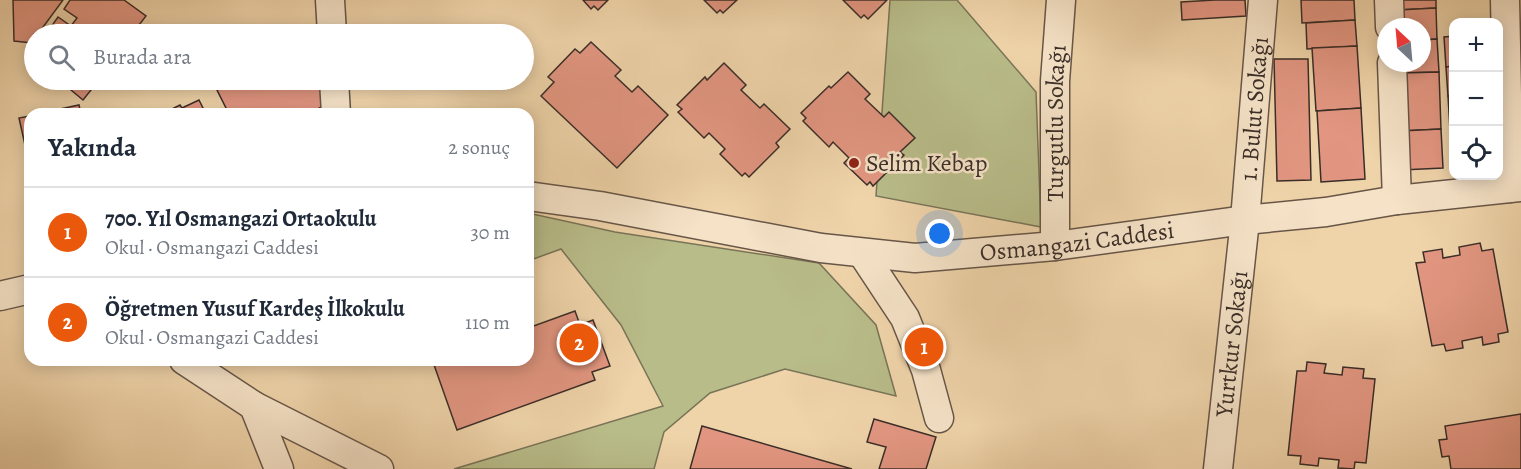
<!DOCTYPE html>
<html lang="tr">
<meta charset="utf-8">
<style>
body{margin:0;font-family:Alegreya,serif;background:#f6f6f7;color:#1f2937}
.controls{position:absolute;right:18px;top:18px;display:grid;overflow:hidden;border-radius:12px;box-shadow:0 3px 15px #0003}
.controls button{width:54px;height:54px;display:grid;place-items:center;padding:0;border:0;border-bottom:2px solid #e0e1e3;background:#fff;color:#1f2937;font:30px sans-serif}
.compass{position:absolute;left:1377px;top:18px;width:54px;height:54px;border-radius:50%;background:#fff;box-shadow:0 3px 15px #0003;rotate:334deg}
.you{position:absolute;left:940px;top:234px;width:21px;height:21px;margin:-15px;border:4px solid #fff;border-radius:50%;background:#1a73e8;box-shadow:0 0 0 9px #1a73e833}
.badge{display:grid;place-items:center;width:39px;height:39px;border-radius:50%;background:#ea580c;color:#fff;font-size:20px;font-weight:700}
.pin{position:absolute;translate:-50% -50%;border:3px solid #fff;box-shadow:0 2px 6px #0006}
.list{margin:0;padding:0;list-style:none}
h2{display:flex;justify-content:space-between;align-items:center;height:78px;margin:0;padding:0 24px;font-size:26px}
h2 small{font-size:20px;font-weight:400;color:#747a83}
.list li{display:grid;grid-template-columns:39px 1fr auto;gap:18px;align-items:center;box-sizing:border-box;height:90px;padding:0 24px;border-top:2px solid #e0e1e3}
.list b{display:block;font-size:22px;white-space:nowrap}
.list p{margin:0;font-size:20px;white-space:nowrap;color:#747a83}
.list em{font-size:20px;font-style:normal;color:#747a83}
.icon{flex:none;width:33px;height:33px;fill:none;stroke:currentColor;stroke-width:2;stroke-linecap:round;stroke-linejoin:round}
.map{position:relative;flex:none;width:1521px;height:469px;overflow:hidden}
.search{position:absolute;background:#fff;box-shadow:0 3px 15px #0003;left:24px;top:24px;width:510px;height:66px;display:flex;align-items:center;gap:15px;box-sizing:border-box;padding:0 21px;border-radius:33px;color:#747a83;font-size:22px}
.panel{position:absolute;background:#fff;box-shadow:0 3px 15px #0003;left:24px;top:108px;width:510px;height:258px;border-radius:18px}
.map>svg:first-child{display:block}
.green{fill:#b8bc89;stroke:#797458;stroke-width:1.5}
.building{fill:#e29681;stroke:#3a2d28;stroke-width:1.5}
.lines{fill:none;stroke-linecap:round;stroke-linejoin:round}
.minor-casing{stroke:#675648;stroke-width:31}
.minor{stroke:#f5e2c7;stroke-width:28}
.poi-dot{fill:#8f2418;stroke:#f5e2c7;stroke-width:2}
.labels{text-anchor:middle;stroke-width:5;stroke-linejoin:round;paint-order:stroke}
.street-label{font-size:24px;fill:#3a2d28;stroke:#f5e2c7}
.poi-label{font-size:24px;fill:#3a2d28;stroke:#f5e2c7;text-anchor:start}
</style>
<div class="map">
<svg width="1521" height="469" viewBox="0 0 1521 469">
<rect width="100%" height="100%" fill="#efd3a9"/>
<filter id="stains"><feTurbulence type="fractalNoise" baseFrequency=".00333" numOctaves="4"/><feColorMatrix values="0 0 0 0 .2 0 0 0 0 .09 0 0 0 0 .02 0 0 0 .5 -.17"/></filter>
<radialGradient id="worn" r=".72"><stop offset=".6" stop-color="#630" stop-opacity="0"/><stop offset="1" stop-color="#630" stop-opacity=".3"/></radialGradient>
<g class="green">
<path d="M890 0H957L1036 92 1041 227 876 196Z"/>
<path d="M528 213 615 232 819 263 876 325 896 396 785 369 710 393 664 432 654 469H454L663 406 621 325 561 249 528 261Z"/>
</g>
<g class="building">
<path d="M13 0H63L38 34H34L32 43 14 41Z"/>
<path d="M70 0H124L146 16 132 34H46L58 17 71 26 77 18 64 9Z"/>
<path d="M583 0H608L598 10 594 6 591 9Z"/>
<path d="M704 0H737L723 13 720 10 717 13Z"/>
<path d="M843 0H887L868 19 864 15 861 18Z"/>
<path d="M1215 0H1245L1246 16 1182 20 1181 2Z"/>
<path d="M1301 0H1354L1355 20 1302 23Z"/>
<path d="M1398 0H1436V8L1398 10Z"/>
<path d="M1436 8 1437 39 1422 40V27H1399L1398 10Z"/>
<path d="M1355 20 1357 46 1307 49 1306 23Z"/>
<path d="M1454 36V66L1446 67 1444 37Z"/>
<path d="M1437 39 1439 72 1400 73 1399 63H1422V40Z"/>
<path d="M591 42 621 70 615 76 632 92 638 86 668 115 617 168 541 96 554 82 548 77 575 49 580 53Z"/>
<path d="M1357 46 1361 108 1316 111 1312 48Z"/>
<path d="M1274 59H1308L1311 180 1277 181Z"/>
<path d="M724 63 746 85 741 90 760 108 764 104 790 129 776 143 779 147 749 177 745 173 742 176 720 154 725 149 709 133 704 138 678 112 682 109 677 105 705 77 707 80Z"/>
<path d="M1454 66V96H1448L1446 67Z"/>
<path d="M848 72 870 94 865 99 884 117 889 112 915 138 900 152 904 155 873 186 870 182 867 185 844 163 849 158 833 142 829 147 803 121 806 118 801 113 829 86 831 88Z"/>
<path d="M1439 72 1441 129 1401 131 1400 73Z"/>
<path d="M59 80H99L83 100Z"/>
<path d="M229 80H322L333 101 308 114H229L217 90 231 83Z"/>
<path d="M1448 96H1454V164H1452Z"/>
<path d="M199 100 206 114H162L180 105 182 108Z"/>
<path d="M79 105 81 114H37Z"/>
<path d="M1361 108 1365 179 1321 182 1317 111Z"/>
<path d="M30 116V163H29L19 118Z"/>
<path d="M1441 129 1443 168 1402 170 1401 131Z"/>
<path d="M1480 243 1482 251 1493 249 1508 332 1498 334 1499 342 1483 345 1482 337 1462 341 1463 348 1446 351 1444 344 1432 346 1416 263 1425 262 1423 252 1442 249 1443 258 1460 255 1459 247Z"/>
<path d="M575 311 580 325 593 320 610 366 592 372 595 380 457 430 433 362 439 360H528V328Z"/>
<path d="M1307 362 1326 364 1324 373 1342 375 1343 367 1364 369 1363 378 1375 379 1366 463 1355 462 1354 469 1338 468 1339 460 1319 458 1318 466 1300 464 1301 456 1288 455 1297 371H1306Z"/>
<path d="M1521 414V469H1451L1449 456 1442 457 1439 440 1447 439 1445 426Z"/>
<path d="M874 419 936 437 926 469H879L886 447 867 442Z"/>
<path d="M702 426 852 469H690Z"/>
</g>
<g class="lines">
<g class="minor-casing">
<g id="minor">
<path d="M330 0 332 34"/>
<path d="M1389 0 1390 27"/>
<path d="M1505 0 1509 188"/>
<path d="M1392 63 1397 200"/>
<path d="M334 80 336 114"/>
<path id="s1" d="M528 196 600 206 821 248 915 258 1055 246 1245 220 1326 212 1397 200 1521 187"/>
<path id="s2" d="M1055 246V81L1061 0"/>
<path d="M862 253 905 318 926 370 939 418"/>
<path d="M0 296 30 289"/>
<path d="M184 360 254 406 379 469"/>
<path d="M254 406 279 469"/>
<path id="s3" d="M1218 469 1245 220 1263 0"/>
</g>
</g>
<use href="#minor" class="minor"/>
</g>
<circle class="poi-dot" cx="854" cy="163" r="6"/>
<g class="labels">
<g class="street-label">
<text dy="8" stroke="none"><textPath href="#s3" startOffset="362">1. Bulut Sokağı</textPath></text>
<text dy="8" stroke="none"><textPath href="#s2" startOffset="123">Turgutlu Sokağı</textPath></text>
<text dy="8" stroke="none"><textPath href="#s1" startOffset="555">Osmangazi Caddesi</textPath></text>
<text dy="8" stroke="none"><textPath href="#s3" startOffset="126">Yurtkur Sokağı</textPath></text>
</g>
<g class="poi-label">
<text x="866" y="171">Selim Kebap</text>
</g>
</g>
<rect width="100%" height="100%" filter="url(#stains)"/>
<rect width="100%" height="100%" fill="url(#worn)"/>
</svg>
<div class="controls">
<button>+</button>
<button>−</button>
<button><svg class="icon" aria-label="locate" viewBox="0 0 24 24"><circle cx="12" cy="12" r="6"/><path d="M12 2v4M12 18v4M2 12h4M18 12h4"/></svg></button>
</div>
<svg class="compass" viewBox="-18 -18 36 36"><path d="M0-13l5 13h-10z" fill="#e53935"/><path d="M0 13l5-13h-10z" fill="#747a83"/></svg>
<div class="you"></div>
<div class="pin badge" style="left:924px;top:347px">1</div>
<div class="pin badge" style="left:579px;top:343px">2</div>
<div class="search"><svg class="icon" aria-label="search" viewBox="0 0 24 24"><circle cx="10" cy="10" r="6"/><path d="M15 15l6 6"/></svg>Burada ara</div>
<section class="panel">
<h2>Yakında<small>2 sonuç</small></h2>
<ul class="list">
<li><span class="badge">1</span><div><b>700. Yıl Osmangazi Ortaokulu</b><p>Okul · Osmangazi Caddesi</p></div><em>30 m</em></li>
<li><span class="badge">2</span><div><b>Öğretmen Yusuf Kardeş İlkokulu</b><p>Okul · Osmangazi Caddesi</p></div><em>110 m</em></li>
</ul>
</section>
</div>
